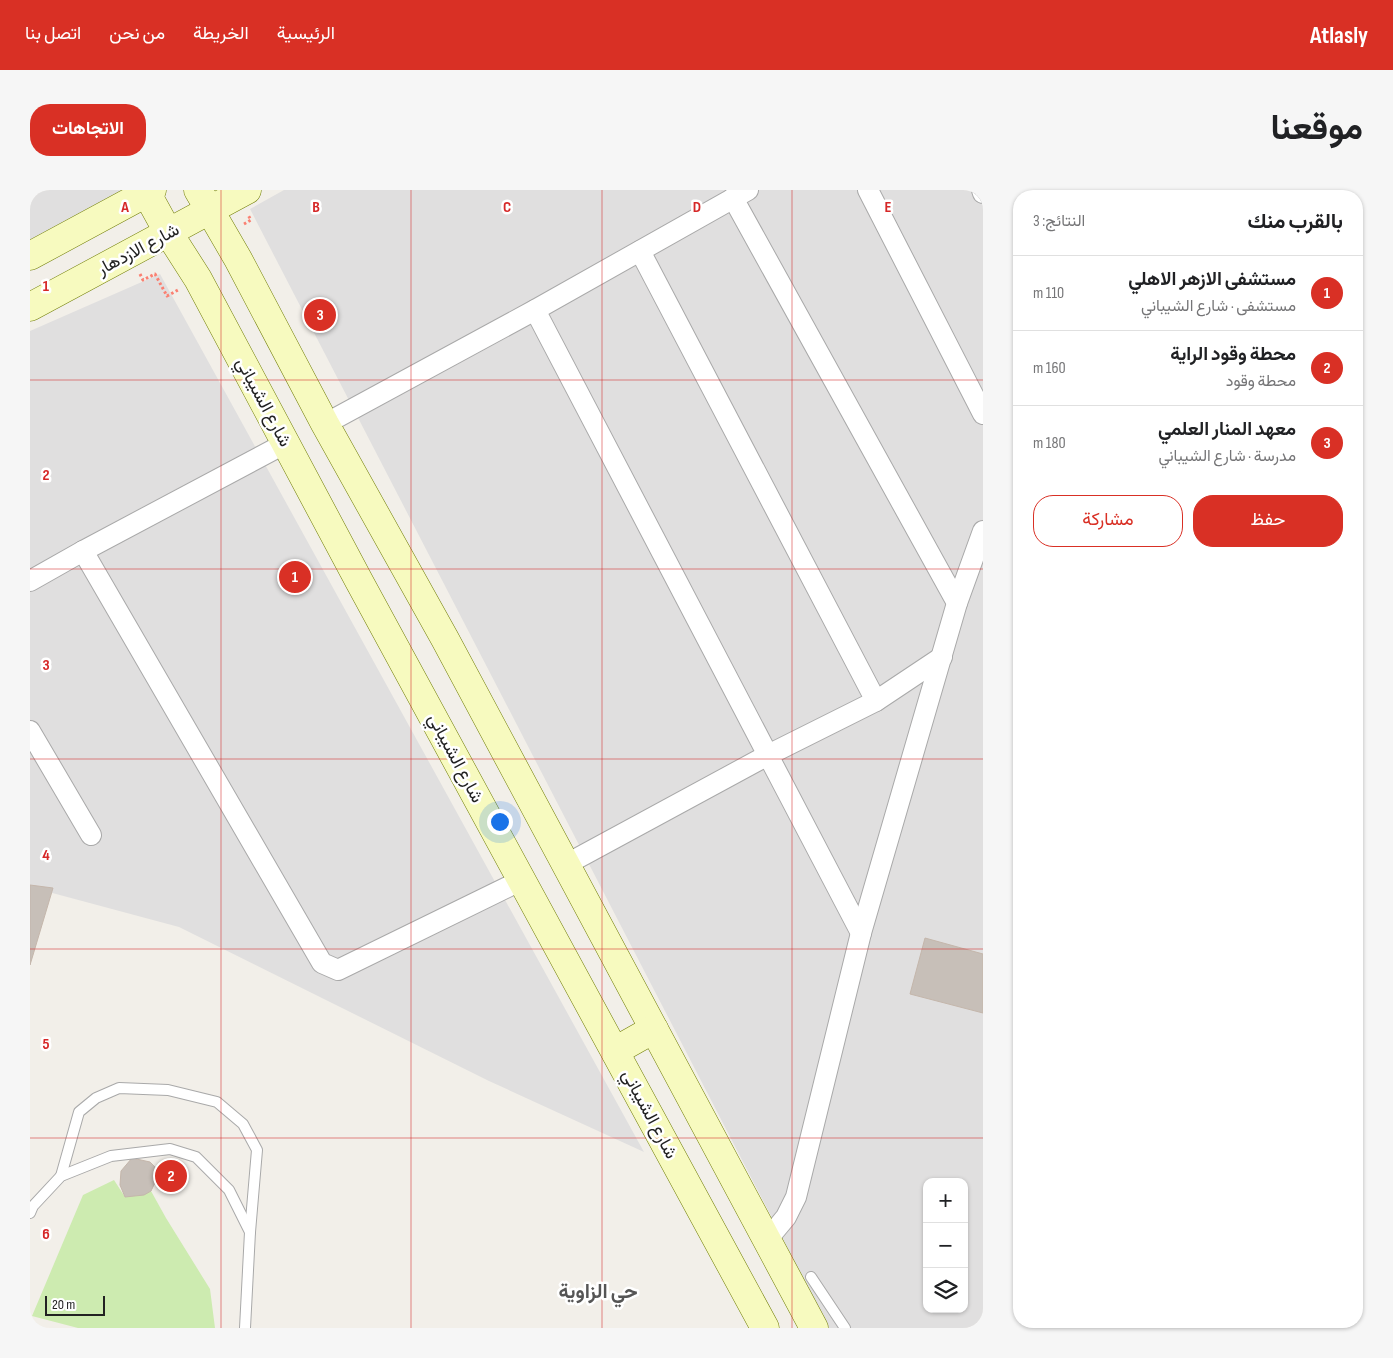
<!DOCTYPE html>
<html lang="ar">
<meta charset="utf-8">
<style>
body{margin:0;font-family:"Sofia Sans Condensed",Vazirmatn,sans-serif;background:#f6f6f6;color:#202124;direction:rtl}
.controls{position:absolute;right:15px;bottom:15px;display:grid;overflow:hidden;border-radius:10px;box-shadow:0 1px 4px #0004}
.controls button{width:45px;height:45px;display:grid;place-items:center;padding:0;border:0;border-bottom:1px solid #e0e0e0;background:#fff;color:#202124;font:25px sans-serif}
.scale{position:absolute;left:15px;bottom:12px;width:60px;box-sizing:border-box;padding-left:5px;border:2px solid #222;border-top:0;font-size:14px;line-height:18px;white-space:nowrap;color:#222;-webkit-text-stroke:4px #fff;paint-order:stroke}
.you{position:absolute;left:469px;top:631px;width:18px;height:18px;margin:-12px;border:4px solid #fff;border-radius:50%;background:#1a73e8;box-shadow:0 0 0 8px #1a73e833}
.badge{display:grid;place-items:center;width:32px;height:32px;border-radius:50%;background:#d93025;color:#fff;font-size:16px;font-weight:700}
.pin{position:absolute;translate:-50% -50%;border:2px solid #fff;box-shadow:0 1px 5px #0006}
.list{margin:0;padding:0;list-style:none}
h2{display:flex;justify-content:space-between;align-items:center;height:65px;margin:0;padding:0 20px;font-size:21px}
h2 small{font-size:16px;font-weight:400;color:#757577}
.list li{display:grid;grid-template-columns:32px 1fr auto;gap:15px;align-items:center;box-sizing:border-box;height:75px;padding:0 20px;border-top:1px solid #e0e0e0}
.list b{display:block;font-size:19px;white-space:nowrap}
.list p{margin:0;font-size:16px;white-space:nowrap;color:#757577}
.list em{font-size:16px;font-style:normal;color:#757577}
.actions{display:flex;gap:10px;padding:15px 20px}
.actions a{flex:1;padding:11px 0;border:1px solid #d93025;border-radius:20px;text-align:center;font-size:18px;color:#d93025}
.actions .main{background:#d93025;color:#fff}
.icon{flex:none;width:28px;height:28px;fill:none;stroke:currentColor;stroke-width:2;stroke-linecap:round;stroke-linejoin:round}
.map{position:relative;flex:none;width:953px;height:1138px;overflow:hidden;direction:ltr;border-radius:20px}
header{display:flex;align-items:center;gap:30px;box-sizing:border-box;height:70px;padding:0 25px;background:#d93025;color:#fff}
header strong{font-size:24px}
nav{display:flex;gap:28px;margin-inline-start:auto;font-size:18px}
.intro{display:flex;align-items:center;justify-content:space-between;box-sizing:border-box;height:120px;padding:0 30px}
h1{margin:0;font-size:35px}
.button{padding:12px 22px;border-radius:20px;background:#d93025;color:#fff;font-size:18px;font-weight:700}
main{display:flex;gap:30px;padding:0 30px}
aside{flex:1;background:#fff;border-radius:20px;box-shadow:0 1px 4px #0004}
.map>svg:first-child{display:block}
.residential{fill:#e0dfdf;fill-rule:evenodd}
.grass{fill:#cdebb0}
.building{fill:#c7bfb8;stroke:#c4b6ab}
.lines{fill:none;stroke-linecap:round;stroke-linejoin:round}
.service-casing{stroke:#a9a9a9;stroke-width:12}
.minor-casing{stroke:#a9a9a9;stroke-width:22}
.secondary-casing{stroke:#707d05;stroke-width:29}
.path{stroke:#fa8072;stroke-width:3;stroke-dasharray:2.5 2.5;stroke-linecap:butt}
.service{stroke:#fff;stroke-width:10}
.minor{stroke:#fff;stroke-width:20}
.secondary{stroke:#f7fabf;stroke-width:28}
.grid{fill:none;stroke:#d62828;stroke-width:1;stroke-opacity:0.55}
.labels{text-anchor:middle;stroke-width:5;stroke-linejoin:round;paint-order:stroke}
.street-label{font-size:18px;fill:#222;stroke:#fff}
.quarter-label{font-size:20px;font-weight:bold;fill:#555;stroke:#fff}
.grid-label{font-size:16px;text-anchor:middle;font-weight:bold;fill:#d62828;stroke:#fff;stroke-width:5;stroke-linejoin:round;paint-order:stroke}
</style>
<header>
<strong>Atlasly</strong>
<nav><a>الرئيسية</a><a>الخريطة</a><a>من نحن</a><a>اتصل بنا</a></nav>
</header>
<div class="intro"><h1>موقعنا</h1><a class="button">الاتجاهات</a></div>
<main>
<aside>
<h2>بالقرب منك<small>النتائج: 3</small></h2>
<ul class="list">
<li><span class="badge">1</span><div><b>مستشفى الازهر الاهلي</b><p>مستشفى · شارع الشيباني</p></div><em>110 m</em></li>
<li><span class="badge">2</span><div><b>محطة وقود الراية</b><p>محطة وقود</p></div><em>160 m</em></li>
<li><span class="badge">3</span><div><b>معهد المنار العلمي</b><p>مدرسة · شارع الشيباني</p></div><em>180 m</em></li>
</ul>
<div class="actions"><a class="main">حفظ</a><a>مشاركة</a></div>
</aside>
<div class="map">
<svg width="953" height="1138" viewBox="0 0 953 1138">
<rect width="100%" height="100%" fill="#f2efe9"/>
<g class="residential">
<path d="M0 0H98L0 53Z"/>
<path d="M254 0H953V1138H799L220 19ZM897 992H934V1119H897Z"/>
<path d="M130 84 614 962 459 891 149 737 0 697V141Z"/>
</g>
<path class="grass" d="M84 990 95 1007 121 1001 136 1028 180 1099 185 1138H48L2 1126 53 1005Z"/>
<g class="building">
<path d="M0 695 23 698 0 775Z"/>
<path d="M895 748 953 764V823L880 804Z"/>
<path d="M102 968 120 972 130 982 121 1001 114 1005 95 1007 90 995 91 981Z"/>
</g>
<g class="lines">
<g class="service-casing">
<g id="service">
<path d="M31 986 49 922 66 908 89 898 138 900 187 912 213 934 227 960 220 1042"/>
<path d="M0 1023 3 1016 31 986 81 966 140 959 166 967 199 1000 220 1042 215 1138"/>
<path d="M781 1087 815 1138"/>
</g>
</g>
<g class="minor-casing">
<g id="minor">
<path d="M838 0 953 224"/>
<path d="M952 0 953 3"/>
<path d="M703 8 927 413"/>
<path d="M610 61 846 511"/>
<path d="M505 120 831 743"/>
<path d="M295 234 505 120 718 0"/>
<path d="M53 361 292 773 308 780 492 690"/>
<path d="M0 391 53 361 256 253"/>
<path d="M0 541 61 645"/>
<path d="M535 675 738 565 846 511 912 467"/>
<path d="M736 1051 756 1027 766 1007 831 743 927 413 953 341"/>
</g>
</g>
<g class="secondary-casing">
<g id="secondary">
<path d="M115 0 138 42 168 89 329 391 735 1138"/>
<path d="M168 0 208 69 295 234 415 449 784 1138"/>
<path d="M0 66 122 0"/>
<path d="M0 117 217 0"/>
<path d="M585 861 624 839"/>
</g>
</g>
<g class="path">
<path d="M214 34 221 30 218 25"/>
<path d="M110 84 113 90 125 84 137 106 148 100"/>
</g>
<use href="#service" class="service"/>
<use href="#minor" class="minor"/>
<use href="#secondary" class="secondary"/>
</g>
<path class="grid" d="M191 0V1138M381 0V1138M572 0V1138M762 0V1138M0 190H953M0 379H953M0 569H953M0 759H953M0 948H953"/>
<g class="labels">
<g class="street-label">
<text transform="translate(108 59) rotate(-28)" y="6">شارع الازدهار</text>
<text transform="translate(234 212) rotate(62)" y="6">شارع الشيباني</text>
<text transform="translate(426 568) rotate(62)" y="6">شارع الشيباني</text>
<text transform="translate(620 924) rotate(62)" y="6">شارع الشيباني</text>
</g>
<g class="quarter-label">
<text x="568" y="1108">حي الزاوية</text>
</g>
</g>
<g class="grid-label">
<text x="95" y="22">A</text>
<text x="286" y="22">B</text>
<text x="477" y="22">C</text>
<text x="667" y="22">D</text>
<text x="858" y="22">E</text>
<text x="16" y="101">1</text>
<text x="16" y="290">2</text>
<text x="16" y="480">3</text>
<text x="16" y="670">4</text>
<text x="16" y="859">5</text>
<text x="16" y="1049">6</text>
</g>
</svg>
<div class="controls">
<button>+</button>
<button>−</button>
<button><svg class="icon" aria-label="layers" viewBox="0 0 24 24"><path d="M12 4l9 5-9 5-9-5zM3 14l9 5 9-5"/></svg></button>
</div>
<div class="scale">20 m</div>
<div class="you"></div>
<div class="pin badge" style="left:265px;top:387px">1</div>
<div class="pin badge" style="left:141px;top:986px">2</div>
<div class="pin badge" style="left:290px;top:125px">3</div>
</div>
</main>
